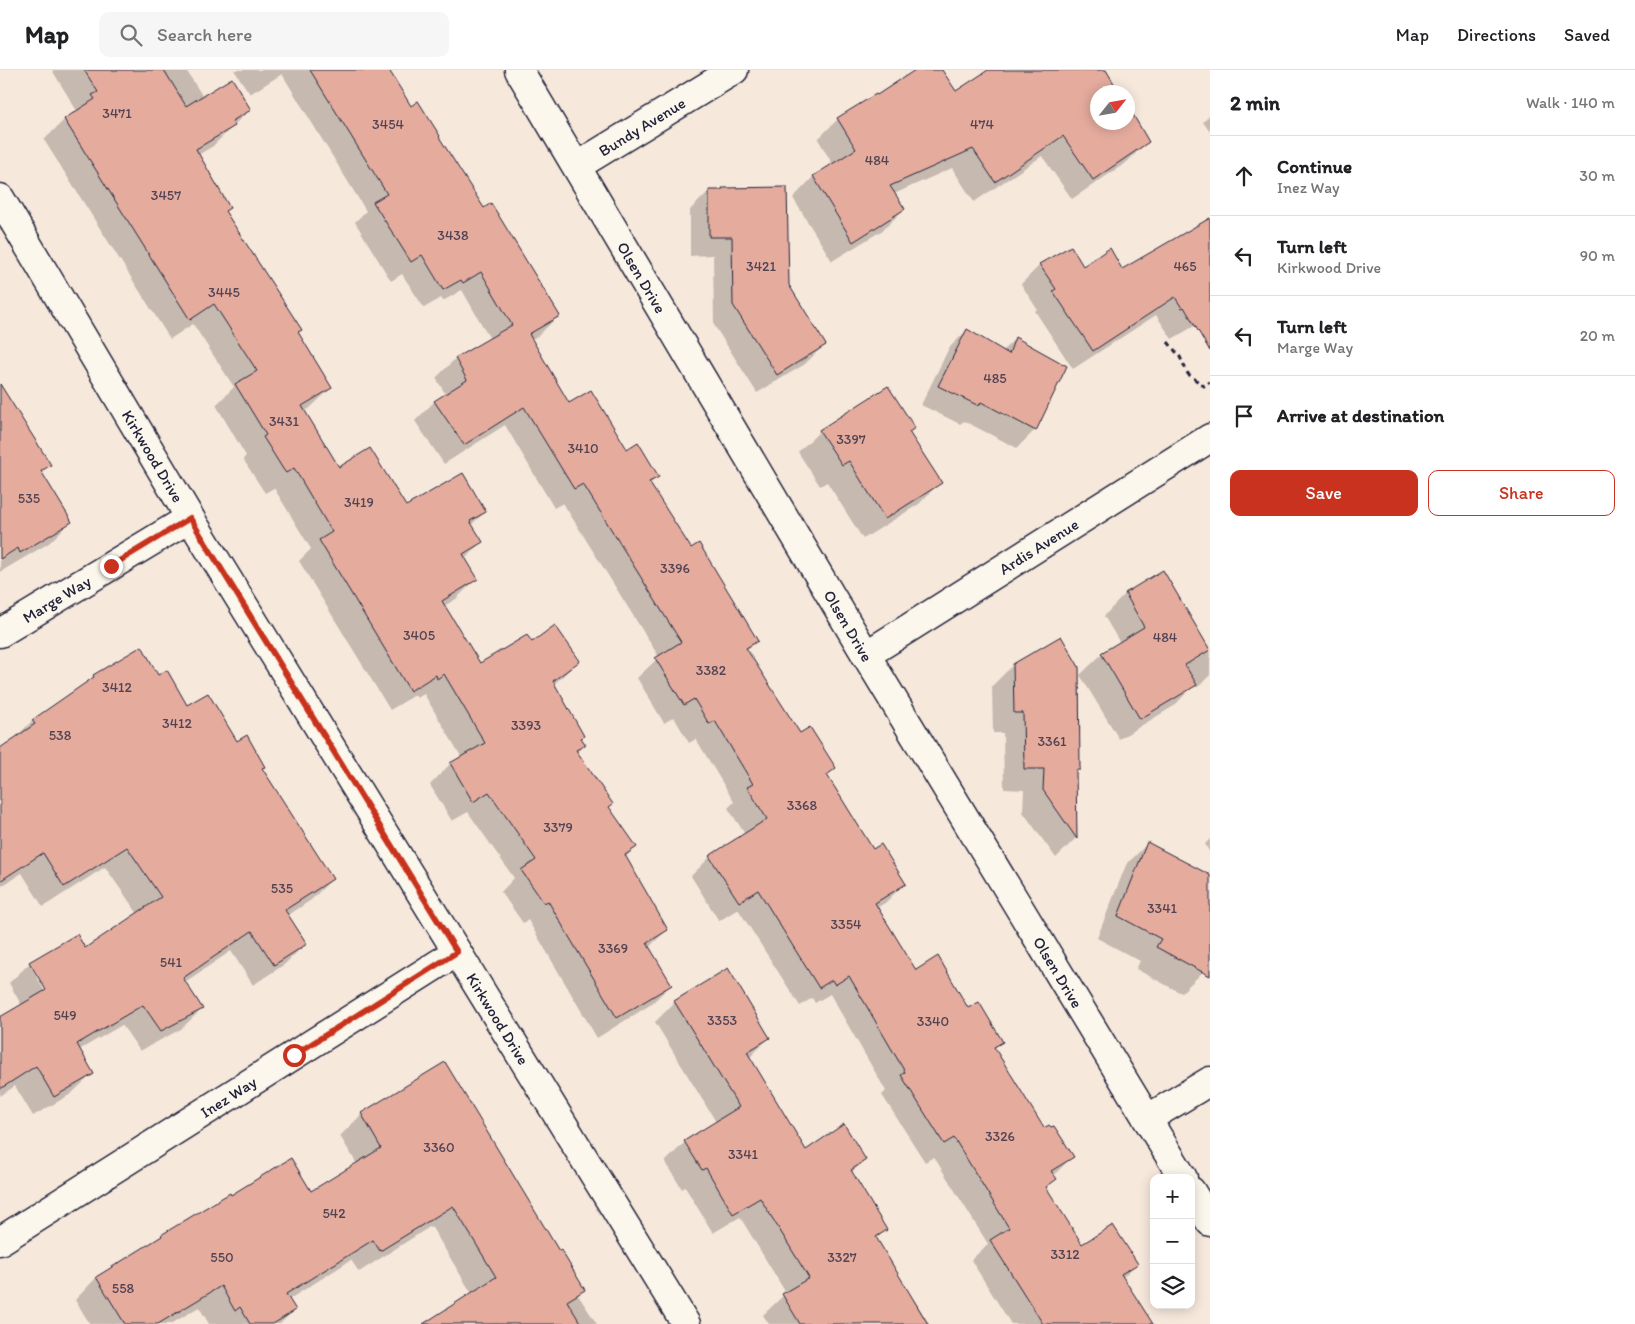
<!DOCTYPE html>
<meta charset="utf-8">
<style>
body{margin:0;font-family:Itim,sans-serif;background:#f6f6f6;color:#202124}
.controls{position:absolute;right:15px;bottom:15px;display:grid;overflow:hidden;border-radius:10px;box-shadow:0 2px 12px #0003}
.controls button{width:45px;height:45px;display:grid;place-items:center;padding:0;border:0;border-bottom:1px solid #e0e0e0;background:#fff;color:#202124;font:25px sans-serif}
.compass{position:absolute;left:1090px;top:15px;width:45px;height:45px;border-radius:50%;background:#fff;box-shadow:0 2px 12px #0003;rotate:59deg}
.stop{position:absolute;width:15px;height:15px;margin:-11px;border:4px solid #c8321e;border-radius:50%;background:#fff}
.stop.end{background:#c8321e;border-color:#fff;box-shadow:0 1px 5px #0008}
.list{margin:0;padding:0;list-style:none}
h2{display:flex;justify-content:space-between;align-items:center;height:65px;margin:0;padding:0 20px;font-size:21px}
h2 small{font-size:16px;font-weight:400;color:#757577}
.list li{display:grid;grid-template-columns:32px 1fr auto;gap:15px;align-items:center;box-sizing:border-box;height:80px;padding:0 20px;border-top:1px solid #e0e0e0}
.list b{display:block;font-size:19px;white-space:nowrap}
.list p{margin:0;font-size:16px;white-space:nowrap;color:#757577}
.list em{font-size:16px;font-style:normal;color:#757577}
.actions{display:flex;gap:10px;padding:15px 20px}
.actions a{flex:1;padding:11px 0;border:1px solid #c8321e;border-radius:10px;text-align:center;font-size:18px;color:#c8321e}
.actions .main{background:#c8321e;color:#fff}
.icon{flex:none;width:28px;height:28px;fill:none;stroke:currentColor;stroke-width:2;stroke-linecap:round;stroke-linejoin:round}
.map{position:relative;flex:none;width:1210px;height:1254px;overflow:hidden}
header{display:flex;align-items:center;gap:30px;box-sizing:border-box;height:70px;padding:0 25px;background:#fff;border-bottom:1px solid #e0e0e0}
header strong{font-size:24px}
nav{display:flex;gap:28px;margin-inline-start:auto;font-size:18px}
.search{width:350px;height:45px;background:#f6f6f6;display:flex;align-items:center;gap:12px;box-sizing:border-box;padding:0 18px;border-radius:10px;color:#757577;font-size:19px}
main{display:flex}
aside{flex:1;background:#fff}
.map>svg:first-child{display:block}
.shadow{fill:#0003;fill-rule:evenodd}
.building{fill:#e5ac9e;stroke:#22223b}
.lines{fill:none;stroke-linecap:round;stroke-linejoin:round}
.minor-casing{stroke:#22223b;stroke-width:31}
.path{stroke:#22223b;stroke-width:3;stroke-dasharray:5 4;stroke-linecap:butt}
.minor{stroke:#fbf7ec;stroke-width:28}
.route{stroke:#c8321e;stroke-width:6}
.labels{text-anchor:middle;stroke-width:4;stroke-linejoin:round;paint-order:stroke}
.number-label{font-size:14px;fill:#534454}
.street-label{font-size:16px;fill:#22223b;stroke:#fbf7ec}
</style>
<header>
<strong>Map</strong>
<div class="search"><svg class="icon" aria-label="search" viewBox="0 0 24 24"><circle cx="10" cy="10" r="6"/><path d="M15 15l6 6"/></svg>Search here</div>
<nav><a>Map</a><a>Directions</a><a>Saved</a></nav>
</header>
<main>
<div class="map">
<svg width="1210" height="1254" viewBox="0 0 1210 1254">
<rect width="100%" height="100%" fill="#f7e8dc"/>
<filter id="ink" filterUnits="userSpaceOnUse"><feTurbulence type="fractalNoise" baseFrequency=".02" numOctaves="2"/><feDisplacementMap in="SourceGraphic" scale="10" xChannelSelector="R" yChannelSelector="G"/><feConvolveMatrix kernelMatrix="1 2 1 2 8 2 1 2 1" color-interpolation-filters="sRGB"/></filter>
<g filter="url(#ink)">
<g class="shadow">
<path d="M52 0H186L203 27 249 40 213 76 198 85 228 138 224 142 300 260 297 263 331 318 310 338 304 342 338 399 405 438 485 442 471 455 481 472 465 489 477 508 456 529 444 536 479 595 531 574 579 591 553 615 584 675 576 683 608 737 636 777 625 788 667 860 648 878 671 915 650 935 597 968 528 850 523 853 501 822 514 808 468 742 452 751 430 715 450 694 462 688 424 624 417 628 415 625 390 640 299 491 311 479 274 418 265 423 263 420 243 389 246 386 216 335 234 317 193 254 170 269 44 70 64 50 77 41Z"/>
<path d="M234 0H387L410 37 437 68 483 140 558 246 539 265 531 270 568 335 657 407 649 415 690 479 757 571 746 581 800 665 835 698 827 706 872 781 905 813 885 833 876 838 916 901 968 939 1001 972 994 979 1044 1060 1072 1087 1053 1106 1055 1109 1046 1119 1081 1176 1136 1194 1122 1208 1151 1254H1011L971 1190 988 1174 934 1087 925 1092 882 1025 886 1021 830 924 815 933 812 928 800 936 738 839 719 851 691 806 710 787 745 764 728 738 734 732 696 669 689 673 674 647 664 653 637 608 659 587 563 433 554 438 505 355 444 394 415 351 434 332 446 325 436 308 455 289 490 269 462 220 443 231 441 228 424 238 402 204 391 211 355 152 366 141 282 4 250 24Z"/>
<path d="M917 0H941L956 23 990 0H1105L1118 22H1098V52H1128V39L1147 72 1127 92 1072 129 1042 86 974 132 952 98 894 124 904 139 883 160 832 191 793 128 813 107 833 95 818 69 838 49 877 27Z"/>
<path d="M1210 45V62L1203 52Z"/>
<path d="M723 119 788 215 824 275 805 294 757 323 714 255 713 185 690 186V140L709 121H721Z"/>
<path d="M1210 158V247L1172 269 1156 245 1073 299 1035 241 1037 239 1021 214 1040 195 1122 200Z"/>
<path d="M967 260 1002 281 1015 269 1035 360 1017 378 964 351 960 354 921 335 949 278Z"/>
<path d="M0 315 49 395 41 403 70 452 49 473 0 502Z"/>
<path d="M820 361 908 363 940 412 919 434 863 469 827 412 820 416 798 382Z"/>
<path d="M1163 502 1210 580V605L1198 617H1192L1174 636 1119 669 1080 605 1102 584 1120 573 1104 546 1125 524Z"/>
<path d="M1013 595 1079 700 1075 703 1076 768 1056 788 1023 742 1024 720 1004 719 1003 663H993L992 616Z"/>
<path d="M94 606H158L187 637 236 673 260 699 332 809 311 830 287 846 305 874 285 894 253 915 231 881 185 912 202 939 181 959 140 981 122 955 79 980 92 1004 71 1024 33 1046 15 1016 0 1026V949L22 936 9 913 30 893 85 880 138 844 105 797 43 837 22 803 0 817V679L13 670 32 651 86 614ZM31 897H34L50 925 48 927Z"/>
<path d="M1210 769V783L1205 774Z"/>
<path d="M1147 774 1210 807V888L1203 902 1181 923 1136 899 1140 891 1097 868 1126 795Z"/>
<path d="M675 932 769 968 749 988 806 1082 865 1090 851 1103 885 1160 876 1169 913 1232 915 1231 929 1254H769L763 1245 786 1223 740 1147 713 1163 685 1117 682 1119 665 1092 685 1072 716 1052 655 952Z"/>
<path d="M445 994 559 1183 583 1220 578 1225 597 1254H426L472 1224 431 1156 359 1202 351 1190 288 1230 294 1240 280 1254H209L199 1237 171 1254H90L75 1230 96 1208 229 1125 230 1127 310 1123 357 1094 340 1066 362 1044Z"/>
</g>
<g class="building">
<path d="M84 0H164L186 36 232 8 251 40 232 51 235 56 196 79 230 138 225 141 302 260 298 262 332 318 302 336 339 397 370 378 406 436 463 403 486 442 470 451 483 472 463 484 478 509 442 531 480 593 527 565 532 572 555 555 580 591 553 611 584 666 581 668 586 675 576 680 613 734 609 737 637 777 625 785 668 860 647 873 672 915 617 948 548 831 544 833 521 800 536 790 489 722 473 732 450 693 485 673 444 604 437 609 436 605 410 621 319 470 332 462 294 398 286 403 283 399 263 367 266 365 235 314 257 301 214 234 190 250 64 49 95 29 92 25 98 22Z"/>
<path d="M310 0H389L411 36 418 31 440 66 439 67 484 138 491 133 560 246 529 264 569 333 591 320 627 379 638 372 659 407 649 412 691 478 699 473 758 571 746 578 800 663 810 657 836 698 827 705 873 779 881 774 906 814 875 833 916 900 938 886 968 938 979 932 1003 972 994 977 1044 1058 1049 1055 1051 1057 1054 1056 1074 1087 1051 1101 1057 1109 1046 1117 1082 1174 1113 1155 1138 1194 1121 1204 1153 1254H1043L990 1170 1009 1158 954 1068 944 1074 901 1005 905 1002 849 906 835 915 832 910 819 918 758 820 739 832 709 786 767 749 747 717 753 714 715 651 709 654 694 629 684 635 655 588 681 572 583 414 574 419 524 337 464 375 434 331 467 310 455 288 512 255 481 202 463 213 461 210 443 220 422 185 411 192 373 132 387 124Z"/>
<path d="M915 0H942L956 21 988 0H1106L1119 22H1098V52H1128V36L1149 72 1093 110 1063 66 995 112 973 79 890 116 905 139 853 172 813 106 856 79 837 48 876 24 877 25Z"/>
<path d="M787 117 789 215 826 275 777 305 733 235 732 167H709V120H722V118Z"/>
<path d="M1210 148V281L1184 237 1182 238 1175 227 1093 281 1053 221 1056 219 1039 194 1071 176 1083 196 1110 178 1122 199Z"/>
<path d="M967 259 1009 284 1015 267 1067 296 1036 361 981 332 979 336 938 316Z"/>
<path d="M0 314 51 395 41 401 72 452 20 483 18 478 0 489Z"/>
<path d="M888 316 915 358 909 362 942 413 885 449 849 391 842 395 819 360Z"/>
<path d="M1163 500 1210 580 1185 595 1197 615 1140 649 1101 583 1144 557 1125 523Z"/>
<path d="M1061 566 1079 597 1080 700H1076L1077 769 1043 720 1044 699H1024L1023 643H1014L1013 594Z"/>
<path d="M142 576 158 605 167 600 187 635 208 623 237 671 247 665 265 697 262 698 333 809 285 840 307 874 274 895 252 861 183 908 203 939 161 961 143 935 77 974 94 1004 54 1027 36 996 0 1019V947L46 920 29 892 77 864 85 878 161 827 127 777 64 817 43 783 0 811V678L35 654 32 650 94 607 93 605Z"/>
<path d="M1147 772 1210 805V906L1156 877 1161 869 1118 846Z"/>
<path d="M728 898 770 968 747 982 806 1080 844 1054 866 1090 851 1100 887 1160 876 1167 928 1254H800L782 1224 809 1208 760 1128 733 1144 706 1098 702 1100 684 1071 739 1037 674 931Z"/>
<path d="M445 992 559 1181 561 1180 585 1220 567 1231 581 1254H423L496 1207 453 1136 380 1181 373 1170 286 1224 296 1240 273 1254H250L240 1237 235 1241 221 1216 158 1254H125L96 1207 162 1166 161 1165 230 1123 231 1125 291 1088 311 1121 381 1078 361 1043Z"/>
</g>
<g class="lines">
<g class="minor-casing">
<g id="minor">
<path id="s1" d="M519 0 866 585 1183 1108"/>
<path id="s2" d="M577 96 734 0"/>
<path id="s3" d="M0 128 190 448 686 1254"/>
<path id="s4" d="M0 563 190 448"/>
<path id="s5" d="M866 585 1210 368"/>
<path d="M1147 1049 1210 1011"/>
<path d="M1191 1121 1210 1152"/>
<path id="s6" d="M0 1171 457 882"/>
</g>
</g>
<path class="path" d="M1168 272 1180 287 1188 304 1204 316 1210 312"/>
<use href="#minor" class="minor"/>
</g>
</g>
<g class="lines" filter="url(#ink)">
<path class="route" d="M111 496 190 448 457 882 294 985"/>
</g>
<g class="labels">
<g class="number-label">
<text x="117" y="48">3471</text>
<text x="388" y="59">3454</text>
<text x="982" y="59">474</text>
<text x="877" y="95">484</text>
<text x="166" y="130">3457</text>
<text x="453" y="170">3438</text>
<text x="761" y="201">3421</text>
<text x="1185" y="201">465</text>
<text x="224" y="227">3445</text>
<text x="995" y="313">485</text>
<text x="284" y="356">3431</text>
<text x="851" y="374">3397</text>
<text x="583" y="383">3410</text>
<text x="29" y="433">535</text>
<text x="359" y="437">3419</text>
<text x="675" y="503">3396</text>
<text x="419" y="570">3405</text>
<text x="1165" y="572">484</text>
<text x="711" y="605">3382</text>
<text x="117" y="622">3412</text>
<text x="177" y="658">3412</text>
<text x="526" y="660">3393</text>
<text x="60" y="670">538</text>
<text x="1052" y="676">3361</text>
<text x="802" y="740">3368</text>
<text x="558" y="762">3379</text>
<text x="282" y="823">535</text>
<text x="1162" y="843">3341</text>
<text x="846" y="859">3354</text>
<text x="613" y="883">3369</text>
<text x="171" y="897">541</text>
<text x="65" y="950">549</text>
<text x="722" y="955">3353</text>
<text x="933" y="956">3340</text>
<text x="1000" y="1071">3326</text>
<text x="439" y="1082">3360</text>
<text x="743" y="1089">3341</text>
<text x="334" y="1148">542</text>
<text x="1065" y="1189">3312</text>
<text x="222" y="1192">550</text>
<text x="842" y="1192">3327</text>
<text x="123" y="1223">558</text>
</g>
<g class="street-label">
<text dy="6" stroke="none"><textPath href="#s2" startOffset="76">Bundy Avenue</textPath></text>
<text dy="6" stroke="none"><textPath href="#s1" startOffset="241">Olsen Drive</textPath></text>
<text dy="6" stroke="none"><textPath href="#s3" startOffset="300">Kirkwood Drive</textPath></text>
<text dy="6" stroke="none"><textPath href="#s5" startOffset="204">Ardis Avenue</textPath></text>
<text dy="6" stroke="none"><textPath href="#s4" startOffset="66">Marge Way</textPath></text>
<text dy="6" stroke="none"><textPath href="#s1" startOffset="646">Olsen Drive</textPath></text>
<text dy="6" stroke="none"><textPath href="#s1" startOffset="1051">Olsen Drive</textPath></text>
<text dy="6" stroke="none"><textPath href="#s3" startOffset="960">Kirkwood Drive</textPath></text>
<text dy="6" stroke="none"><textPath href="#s6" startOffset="270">Inez Way</textPath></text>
</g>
</g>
</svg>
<div class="controls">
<button>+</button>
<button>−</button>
<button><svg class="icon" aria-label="layers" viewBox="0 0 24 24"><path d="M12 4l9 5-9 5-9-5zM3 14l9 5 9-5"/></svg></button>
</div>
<svg class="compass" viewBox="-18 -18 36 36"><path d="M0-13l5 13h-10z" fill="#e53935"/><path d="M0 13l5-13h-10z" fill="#757577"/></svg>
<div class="stop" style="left:294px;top:985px"></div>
<div class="stop end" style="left:111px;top:496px"></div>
</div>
<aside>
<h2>2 min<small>Walk · 140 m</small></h2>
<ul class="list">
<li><svg class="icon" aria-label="ahead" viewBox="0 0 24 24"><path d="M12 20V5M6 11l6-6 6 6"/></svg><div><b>Continue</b><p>Inez Way</p></div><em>30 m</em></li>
<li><svg class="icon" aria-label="left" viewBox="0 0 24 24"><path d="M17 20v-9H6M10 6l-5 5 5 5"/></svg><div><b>Turn left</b><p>Kirkwood Drive</p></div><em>90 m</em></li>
<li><svg class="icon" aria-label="left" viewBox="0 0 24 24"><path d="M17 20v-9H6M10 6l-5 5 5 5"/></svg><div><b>Turn left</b><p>Marge Way</p></div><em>20 m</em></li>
<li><svg class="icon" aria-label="arrive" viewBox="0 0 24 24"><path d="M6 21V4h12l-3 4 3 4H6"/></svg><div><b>Arrive at destination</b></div></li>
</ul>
<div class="actions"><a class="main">Save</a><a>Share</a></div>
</aside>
</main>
